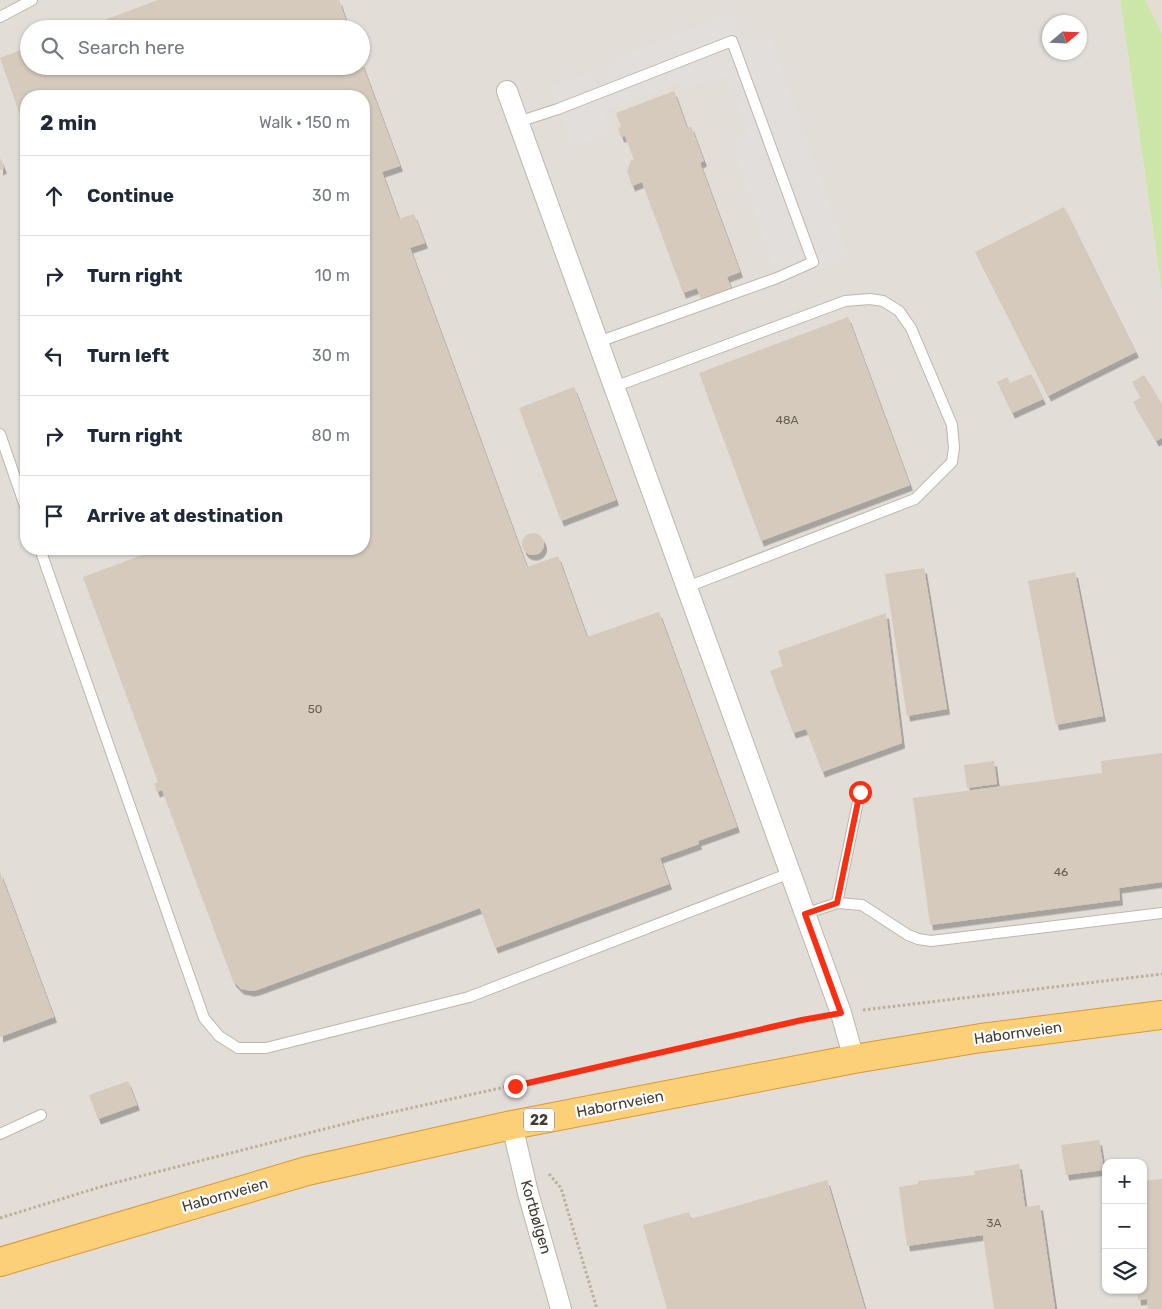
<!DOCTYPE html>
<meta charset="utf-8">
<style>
body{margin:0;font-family:Rubik,sans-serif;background:#f2f2f3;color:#1f2937}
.controls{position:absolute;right:15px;bottom:15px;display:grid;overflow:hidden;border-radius:10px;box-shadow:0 1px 4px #0004}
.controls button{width:45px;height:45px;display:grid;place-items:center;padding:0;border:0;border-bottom:1px solid #e0e1e3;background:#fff;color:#1f2937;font:25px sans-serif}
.compass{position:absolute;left:1042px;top:15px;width:45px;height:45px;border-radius:50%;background:#fff;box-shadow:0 1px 4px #0004;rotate:71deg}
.stop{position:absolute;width:15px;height:15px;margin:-11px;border:4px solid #f82f12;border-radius:50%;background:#fff}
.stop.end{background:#f82f12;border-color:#fff;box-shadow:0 1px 5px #0008}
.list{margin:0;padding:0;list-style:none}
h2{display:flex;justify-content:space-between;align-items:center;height:65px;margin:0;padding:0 20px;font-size:21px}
h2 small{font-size:16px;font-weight:400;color:#747a83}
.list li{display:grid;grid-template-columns:32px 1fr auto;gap:15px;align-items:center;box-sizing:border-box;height:80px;padding:0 20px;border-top:1px solid #e0e1e3}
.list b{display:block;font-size:19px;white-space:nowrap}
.list em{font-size:16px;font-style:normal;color:#747a83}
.icon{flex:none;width:28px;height:28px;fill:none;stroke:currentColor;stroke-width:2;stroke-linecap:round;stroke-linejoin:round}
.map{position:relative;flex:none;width:1162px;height:1309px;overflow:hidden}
.search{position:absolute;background:#fff;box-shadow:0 1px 4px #0004;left:20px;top:20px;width:350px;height:55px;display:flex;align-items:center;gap:12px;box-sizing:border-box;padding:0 18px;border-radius:28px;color:#747a83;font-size:19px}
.panel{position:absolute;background:#fff;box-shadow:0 1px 4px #0004;left:20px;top:90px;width:350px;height:465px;border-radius:20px}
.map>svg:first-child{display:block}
.residential{fill:#e5ded0}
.industrial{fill:#e2ddd7;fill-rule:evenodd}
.green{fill:#cce6aa}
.parking{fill:#e1dedb}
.building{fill:#d5cabb;filter:url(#shadow)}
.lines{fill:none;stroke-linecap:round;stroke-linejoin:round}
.service-casing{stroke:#bfb6a8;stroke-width:12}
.minor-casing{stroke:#bfb6a8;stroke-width:22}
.trunk-casing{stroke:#db9932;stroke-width:30}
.path{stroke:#bdaf96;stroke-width:3;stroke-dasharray:2.5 2.5;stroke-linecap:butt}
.service{stroke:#fff;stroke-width:10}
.minor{stroke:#fff;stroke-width:20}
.trunk{stroke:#fcd078;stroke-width:28}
.route{stroke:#f82f12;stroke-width:6}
.labels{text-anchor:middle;stroke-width:4.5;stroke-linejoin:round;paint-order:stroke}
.number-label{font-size:12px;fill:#676055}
.shield{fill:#fff;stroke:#7b7670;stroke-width:1}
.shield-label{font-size:14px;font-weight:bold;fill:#423c33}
.street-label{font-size:15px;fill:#423c33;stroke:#fff}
</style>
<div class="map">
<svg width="1162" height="1309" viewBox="0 0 1162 1309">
<defs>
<filter id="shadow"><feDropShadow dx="3" dy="5.5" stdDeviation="0" flood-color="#0004"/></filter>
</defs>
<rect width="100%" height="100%" fill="#f1ece2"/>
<path class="residential" d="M1145 0H1162V33Z"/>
<path class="industrial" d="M0 0H1120L1162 293V1309H0ZM1050 22H1080V52H1050ZM29 29H361V66H29ZM26 96H364V549H26ZM1106 1163H1143V1290H1106Z"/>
<path class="green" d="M1120 0H1145L1162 33V293Z"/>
<path class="parking" d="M730 12 746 43 770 36 848 258 780 286 731 141 749 133 726 75 683 90 679 82 604 111 610 133 573 147 549 87 592 72 596 84 610 80 605 64Z"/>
<g class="building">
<path d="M158 0H339L349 29H80Z"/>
<path d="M29 47V66H361V61L400 166 382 172 399 219 414 214 425 243 410 248 527 567 558 556 587 637 659 612 737 827 698 841 699 844 660 858 669 884 495 948 480 908 257 990 251 991 241 989 233 981 162 790 157 792 154 784 158 782 83 577 159 549H364V96H26V132L0 58Z"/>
<path d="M674 91 687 128 691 126 704 161 700 163 740 272 727 277 731 288 701 299 697 288 683 293 642 182 632 186 627 171 631 160H634L625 136 621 137 618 128 621 127 616 113Z"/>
<path d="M0 158 4 168 0 170Z"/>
<path d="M1064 207 1136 352 1048 396 975 252Z"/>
<path d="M848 317 910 485 761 541 699 373Z"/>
<path d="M1031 374 1043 399 1012 413 997 382 1007 377 1010 383Z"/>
<path d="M1144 375 1162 404V438L1156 441 1133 402 1141 397 1132 382Z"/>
<path d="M574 387 616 500 561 521 519 408Z"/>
<circle cx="533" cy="544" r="11"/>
<path d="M924 568 947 709 907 716 885 574Z"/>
<path d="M1075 572 1103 716 1056 725 1028 581Z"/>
<path d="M886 613 902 743 822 772 806 729 793 733 770 671 783 666 778 651Z"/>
<path d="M1162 753V882L1119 888 1120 900 930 925 913 798 1102 773 1101 761Z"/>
<path d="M994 761 997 784 967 788 964 765Z"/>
<path d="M0 872 54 1017 0 1037Z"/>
<path d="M128 1081 137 1105 98 1119 89 1095Z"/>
<path d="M1099 1140 1104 1170 1066 1175 1061 1145Z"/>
<path d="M1019 1164 1025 1207 1040 1205 1055 1309H994L983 1235 907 1246 899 1187 918 1184V1181L975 1175 974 1171Z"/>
<path d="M1162 1179V1309H1148L1147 1299 1138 1300 1137 1290H1143V1181Z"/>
<path d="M827 1180 865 1309H667L643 1225 689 1212 691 1219Z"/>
</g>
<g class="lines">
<g class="service-casing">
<g id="service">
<path d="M0 17 32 0"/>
<path d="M518 122 558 109 732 41 813 262 777 278 598 342"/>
<path d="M614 387 845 301 870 299 883 301 899 311 911 328 952 425 954 448 952 462 915 499 687 587"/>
<path d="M0 434 26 509"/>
<path d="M40 549 204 1018 219 1036 238 1048H266L469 997 790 873"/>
<path d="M837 903 860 792"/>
<path d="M805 914 837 903 862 905 908 935 918 939 931 941 1162 913"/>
<path d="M0 1134 41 1115"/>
</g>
</g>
<g class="minor-casing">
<g id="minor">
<path d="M507 91 841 1013 854 1059"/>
<path d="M512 1125 528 1193 561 1309"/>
</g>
</g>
<g class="trunk-casing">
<path id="trunk" d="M0 1262 307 1171 512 1125 854 1059 981 1038 1162 1015"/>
</g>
<g class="path">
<path d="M863 1010 1162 974"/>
<path d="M549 1174 561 1188 597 1309"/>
<path d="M0 1218 110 1184 371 1117 817 1017"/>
</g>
<use href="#service" class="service"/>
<use href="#minor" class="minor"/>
<use href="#trunk" class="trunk"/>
</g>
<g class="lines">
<path class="route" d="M515 1086 802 1020 841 1013 805 914 837 903 860 792"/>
</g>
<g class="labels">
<g class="number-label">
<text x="787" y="424">48A</text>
<text x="315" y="713">50</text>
<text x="1061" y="876">46</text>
<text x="994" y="1227">3A</text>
</g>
<rect class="shield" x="524" y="1108.5" width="30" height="23" rx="4"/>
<g class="shield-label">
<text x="539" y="1125">22</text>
</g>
<g class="street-label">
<text transform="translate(1018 1033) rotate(-8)" y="5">Habornveien</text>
<text transform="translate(620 1104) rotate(-11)" y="5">Habornveien</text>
<text transform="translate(225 1195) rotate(-16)" y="5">Habornveien</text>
<text transform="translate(536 1217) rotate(74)" y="5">Kortbølgen</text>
</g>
</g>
</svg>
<div class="controls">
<button>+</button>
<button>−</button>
<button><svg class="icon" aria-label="layers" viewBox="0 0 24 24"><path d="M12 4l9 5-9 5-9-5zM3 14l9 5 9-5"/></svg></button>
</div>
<svg class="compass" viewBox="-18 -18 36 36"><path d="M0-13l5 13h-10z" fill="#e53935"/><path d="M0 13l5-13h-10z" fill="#747a83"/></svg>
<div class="stop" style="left:860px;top:792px"></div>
<div class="stop end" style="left:515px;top:1086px"></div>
<div class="search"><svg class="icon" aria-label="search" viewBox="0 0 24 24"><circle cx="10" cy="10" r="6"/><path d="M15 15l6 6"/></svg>Search here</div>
<section class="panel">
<h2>2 min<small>Walk · 150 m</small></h2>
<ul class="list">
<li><svg class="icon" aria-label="ahead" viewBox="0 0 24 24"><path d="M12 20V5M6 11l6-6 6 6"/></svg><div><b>Continue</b></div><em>30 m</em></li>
<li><svg class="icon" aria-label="right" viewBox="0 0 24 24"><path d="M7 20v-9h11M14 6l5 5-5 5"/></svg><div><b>Turn right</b></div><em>10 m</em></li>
<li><svg class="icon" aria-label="left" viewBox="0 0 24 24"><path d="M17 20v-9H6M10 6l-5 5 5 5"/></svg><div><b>Turn left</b></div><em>30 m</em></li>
<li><svg class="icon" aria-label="right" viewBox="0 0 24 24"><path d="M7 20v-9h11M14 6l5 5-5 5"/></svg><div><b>Turn right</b></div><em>80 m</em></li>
<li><svg class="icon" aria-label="arrive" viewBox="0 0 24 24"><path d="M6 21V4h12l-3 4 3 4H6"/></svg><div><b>Arrive at destination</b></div></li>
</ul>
</section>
</div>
